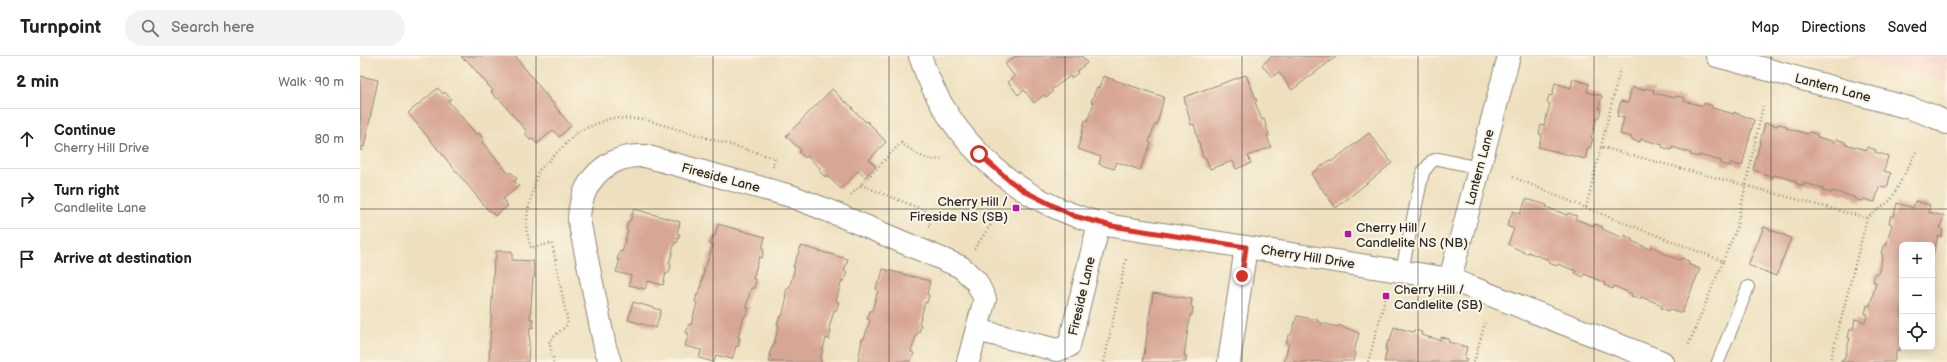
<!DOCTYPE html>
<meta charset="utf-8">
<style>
body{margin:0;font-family:"Balsamiq Sans",sans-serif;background:#f2f2f2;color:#202124}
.controls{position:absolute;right:12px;bottom:12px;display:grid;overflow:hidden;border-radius:6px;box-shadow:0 2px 10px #0003}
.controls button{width:36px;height:36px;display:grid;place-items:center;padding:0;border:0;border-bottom:1px solid #e0e0e0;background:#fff;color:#202124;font:20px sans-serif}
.stop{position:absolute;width:12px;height:12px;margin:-9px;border:3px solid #d93025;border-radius:50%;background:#fff}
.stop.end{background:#d93025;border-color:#fff;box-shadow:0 1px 4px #0008}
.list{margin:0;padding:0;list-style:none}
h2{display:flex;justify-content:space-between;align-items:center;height:52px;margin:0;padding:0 16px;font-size:17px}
h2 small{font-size:13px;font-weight:400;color:#757577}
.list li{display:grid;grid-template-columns:26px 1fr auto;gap:12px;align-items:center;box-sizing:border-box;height:60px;padding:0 16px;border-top:1px solid #e0e0e0}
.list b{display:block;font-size:15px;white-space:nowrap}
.list p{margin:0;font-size:13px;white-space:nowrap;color:#757577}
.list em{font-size:13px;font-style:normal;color:#757577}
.icon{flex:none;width:22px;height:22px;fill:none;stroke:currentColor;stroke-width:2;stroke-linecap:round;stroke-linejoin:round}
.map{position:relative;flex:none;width:1587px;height:306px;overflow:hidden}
header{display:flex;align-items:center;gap:24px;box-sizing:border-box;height:56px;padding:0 20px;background:#fff;border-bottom:1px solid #e0e0e0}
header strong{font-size:19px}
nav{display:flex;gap:22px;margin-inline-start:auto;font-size:14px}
.search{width:280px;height:36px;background:#f2f2f2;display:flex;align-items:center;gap:10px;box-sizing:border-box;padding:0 14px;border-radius:22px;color:#757577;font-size:15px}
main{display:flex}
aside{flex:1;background:#fff}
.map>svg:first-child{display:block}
.built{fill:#f7d0c9}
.building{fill:#d8a695}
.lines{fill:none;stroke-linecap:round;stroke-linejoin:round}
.lane-casing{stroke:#8c8674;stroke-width:14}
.street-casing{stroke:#8c8674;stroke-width:24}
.path{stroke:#8c8674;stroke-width:2.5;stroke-dasharray:1 3;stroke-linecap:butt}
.lane{stroke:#fff;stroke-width:12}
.street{stroke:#fff;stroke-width:22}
.route{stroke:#d93025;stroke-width:5}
.grid{fill:none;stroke:#2b2b2b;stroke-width:1;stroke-opacity:0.55}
.poi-dot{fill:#b5179e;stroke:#fcf5e5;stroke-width:1.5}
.labels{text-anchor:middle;stroke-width:4;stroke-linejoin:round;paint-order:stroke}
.street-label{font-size:13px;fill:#2b2b2b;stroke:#fcf5e5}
.poi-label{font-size:13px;fill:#2b2b2b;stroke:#fcf5e5;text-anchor:start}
</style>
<header>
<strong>Turnpoint</strong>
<div class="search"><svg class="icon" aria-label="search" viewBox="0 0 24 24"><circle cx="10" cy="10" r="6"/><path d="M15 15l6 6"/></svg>Search here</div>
<nav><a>Map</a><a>Directions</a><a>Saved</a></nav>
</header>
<main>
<aside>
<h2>2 min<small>Walk · 90 m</small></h2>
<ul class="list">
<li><svg class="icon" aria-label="ahead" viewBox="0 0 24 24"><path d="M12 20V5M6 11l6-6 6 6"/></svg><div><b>Continue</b><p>Cherry Hill Drive</p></div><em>80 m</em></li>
<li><svg class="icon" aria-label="right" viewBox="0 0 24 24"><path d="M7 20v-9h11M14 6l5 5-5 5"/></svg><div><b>Turn right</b><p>Candlelite Lane</p></div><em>10 m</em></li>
<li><svg class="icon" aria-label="arrive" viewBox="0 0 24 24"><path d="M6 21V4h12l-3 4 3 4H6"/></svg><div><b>Arrive at destination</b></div></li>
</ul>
</aside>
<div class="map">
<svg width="1587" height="306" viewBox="0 0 1587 306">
<rect width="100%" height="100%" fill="#fcf5e5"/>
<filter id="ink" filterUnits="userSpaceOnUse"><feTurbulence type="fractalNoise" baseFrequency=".025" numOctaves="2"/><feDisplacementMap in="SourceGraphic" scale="8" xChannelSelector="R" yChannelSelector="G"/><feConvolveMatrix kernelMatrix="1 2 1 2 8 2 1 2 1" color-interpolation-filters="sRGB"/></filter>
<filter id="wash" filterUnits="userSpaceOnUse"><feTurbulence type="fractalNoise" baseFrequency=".012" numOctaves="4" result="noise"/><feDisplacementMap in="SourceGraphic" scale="16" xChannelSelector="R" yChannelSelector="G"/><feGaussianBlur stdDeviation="0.9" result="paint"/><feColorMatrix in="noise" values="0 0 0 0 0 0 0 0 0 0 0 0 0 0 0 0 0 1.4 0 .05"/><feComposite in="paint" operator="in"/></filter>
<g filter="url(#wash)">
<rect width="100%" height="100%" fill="#eee0be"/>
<path class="built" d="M1488 0H1587V26Z"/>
<g id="blocks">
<g class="building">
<path d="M101 0H155L211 70 199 81 193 74 177 88 173 83 170 84 165 77 167 76 139 42 137 43 131 36 133 35 106 3 104 4Z"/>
<path d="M656 0H722L727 7 717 15 718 17 711 22 710 20 691 34 693 36 686 41 684 39 674 47 664 34 658 39 648 26 655 21 645 8Z"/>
<path d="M912 0H977L932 34 919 16 912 21 902 9Z"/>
<path d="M886 19 897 45 895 46 902 64 904 63 909 79 907 80 911 91 888 100 891 107 876 113 873 105 850 113 846 102H843L834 68 831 69 824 41Z"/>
<path d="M0 20 18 24 4 91H2L1 95Z"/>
<path d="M743 20 804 41 797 69 795 68 789 86 791 87 780 114 757 106 754 113 739 108 741 101 718 93 725 64 727 65 734 47 731 46 737 31 739 32Z"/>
<path d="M1213 23 1229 28 1227 36 1242 40 1239 52 1241 53 1239 61H1237L1231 82 1233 83 1230 92 1228 91 1225 103 1178 91 1182 79 1179 78 1181 69 1184 70 1190 48 1187 47 1189 39 1192 40 1195 27 1211 32Z"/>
<path d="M1272 31 1284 34 1285 32 1294 34 1293 37 1315 42 1316 40 1325 42 1324 45 1343 50 1344 47 1352 50V52L1374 58V56L1394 64 1382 110 1370 107V110L1361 108V105L1339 99V101L1330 99 1331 97 1312 91 1311 94 1302 91 1303 89 1281 83 1280 86 1271 83 1272 81 1260 78 1264 62 1257 60 1261 45 1268 47Z"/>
<path d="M78 32 83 38 85 36 91 43 88 45 117 79 119 77 124 84 122 86 149 118 151 116 157 123 154 125 159 130 143 143 148 150 135 160 130 154 129 155 48 57Z"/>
<path d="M472 33 486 47 487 46 493 52 492 53 506 66 507 65 526 86 509 104 516 110 505 121 498 115 481 133 466 119 465 121 459 115 461 113 447 100 445 102 439 96 441 94 426 80Z"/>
<path d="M1405 67 1417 70 1418 68 1427 70 1426 72 1448 78 1449 76 1457 78V81L1476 86V83L1485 86V88L1507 94V91L1516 94 1515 96 1528 100 1524 115 1531 117 1527 132 1519 131 1515 146 1503 143 1502 145 1494 143V141L1472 135V137L1463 135V132L1444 127V130L1435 127 1436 125 1414 119 1413 121 1404 119 1405 117 1393 114Z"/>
<path d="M1009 77 1032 107 976 152 951 118 970 104 971 106Z"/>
<path d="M1166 143 1187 149 1186 151 1207 159 1208 157 1217 160 1215 163 1234 170 1235 168 1243 171 1242 173 1263 182 1264 179 1272 183V185L1290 193 1291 190 1300 194 1299 196 1320 204 1321 202 1329 205 1328 208 1340 213 1322 257 1310 253 1309 255 1301 252 1302 249 1281 241 1280 243 1271 240 1272 238 1254 230 1253 233 1244 229 1245 227 1224 218 1223 221 1215 217 1216 215 1198 208 1197 210 1188 207 1189 204 1168 196 1167 198 1148 188 1154 173 1147 170 1153 155 1160 158Z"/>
<path d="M1555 145 1570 149 1568 156 1584 160 1580 172 1583 173 1581 181 1578 180 1572 202V189H1542V278L1539 286 1541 287 1539 295 1537 294 1534 306H1481L1482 303 1484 304 1490 282H1488L1490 273 1493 274 1495 263 1505 266 1508 258H1505L1507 249 1510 250 1516 226H1513L1515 217 1518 218 1523 199 1521 198 1523 190H1526L1532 168 1529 167 1531 159 1534 160 1537 147 1553 152Z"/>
<path d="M274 153 320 166 317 178H320L317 187 315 186 309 208 311 209 309 217H306L303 229 288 225 285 233 269 229 271 220 256 216 260 204H257L260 195 262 196 268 174 266 173 268 165H270Z"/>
<path d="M358 168 405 181 402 193 404 194 402 202 399 201 393 223 396 224 394 232H391L386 251 389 252 386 260H384L378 282H380L378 291 376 290 372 303 356 299 354 306H353L339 302 341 294 325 290 329 277H326L329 268 331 269 337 247 335 246 337 238H339L345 210H346L353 189 350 188 353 180H355Z"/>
<path d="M1404 171 1431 182 1416 220 1388 209Z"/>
<path d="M441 190 488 203 484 215 487 216 484 225 482 224 476 245 479 246 476 255 474 254 469 273 471 274 469 283 466 282 460 304 462 306H409L411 300 409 299 412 291H413L419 269H417L420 260 422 261 427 241H425L427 232 429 233 435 211H433Z"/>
<path d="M136 195H152V204L173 205 175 221 173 222 170 263H173V272L170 271 168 306H129L134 204H136Z"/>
<path d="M523 213 570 225 567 238 569 239 567 247 565 246 559 268 561 269 559 277H557L551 296 554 297 551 305 498 306 502 283H504L510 264 507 263 510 255H512L518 234 516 233 518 225H520Z"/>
<path d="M793 237 832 243 831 250 833 251 832 259H830L824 300H826V306H783Z"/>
<path d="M273 246 301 254 296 272 268 264Z"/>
<path d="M937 260 958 264V266L978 271V269L999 277 994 296 996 297 994 305 924 306 929 287H926L929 279H931Z"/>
<path d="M1034 271 1053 276 1054 274 1062 276 1061 279 1080 284 1081 281 1089 283 1088 286 1107 291 1104 303 1107 304 1106 306H1024L1027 294H1025L1028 285H1030Z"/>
</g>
</g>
</g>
<g filter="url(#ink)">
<use href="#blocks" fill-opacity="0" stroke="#8c8674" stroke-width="1"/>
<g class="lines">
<g class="lane-casing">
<g id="lane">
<path d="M1042 214 1063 116 1072 105 1079 103 1119 112"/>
<path d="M1358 306 1388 231"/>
</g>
</g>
<g class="street-casing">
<g id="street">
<path d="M560 0C589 88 662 151 752 170L1090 223 1302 306"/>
<path d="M1357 0 1553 53 1573 60 1587 67"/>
<path d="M1090 223 1149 0"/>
<path d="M617 274 697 294 709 290 739 167"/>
<path d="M250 306 245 291 219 164C220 126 246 98 285 100L431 140 479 159 601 211 616 225 625 243 608 306"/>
<path d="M869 306 886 191"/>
</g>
</g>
<g class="path">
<path d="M1241 91 1260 13"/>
<path d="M1153 121 1226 152 1241 91 1507 162"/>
<path d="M501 129 574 158 568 172"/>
<path d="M491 139 541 87C555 96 567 108 584 102"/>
<path d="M1226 152 1363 205 1328 290"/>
<path d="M614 193 641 154"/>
<path d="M1363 205 1376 174 1403 50"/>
<path d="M194 306 189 285 208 268 192 187 171 192 166 173 168 154 178 115 219 75 251 62 283 63 415 102 413 111"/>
<path d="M744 306 766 203"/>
<path d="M1008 306 1026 240"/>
<path d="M1114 306 1125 267"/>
<path d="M1470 306 1507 162 1531 144 1557 94"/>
</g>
<use href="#lane" class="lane"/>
<use href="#street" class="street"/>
</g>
</g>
<g class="lines" filter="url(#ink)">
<path class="route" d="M619 98 650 125 666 136 714 160 752 170 886 191 882 220"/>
</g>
<path class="grid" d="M176 0V306M353 0V306M529 0V306M705 0V306M882 0V306M1058 0V306M1234 0V306M1411 0V306M0 153H1587"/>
<g class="poi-dot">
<rect x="652" y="148" width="8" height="8" rx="2"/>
<rect x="984" y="174" width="8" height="8" rx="2"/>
<rect x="1022" y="236" width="8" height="8" rx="2"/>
</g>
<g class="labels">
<g class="street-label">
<text transform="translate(1473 31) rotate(15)" y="5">Lantern Lane</text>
<text transform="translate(1119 111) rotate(-75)" y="5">Lantern Lane</text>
<text transform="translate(361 121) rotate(15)" y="5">Fireside Lane</text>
<text transform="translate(948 200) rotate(9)" y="5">Cherry Hill Drive</text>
<text transform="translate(721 240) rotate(-77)" y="5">Fireside Lane</text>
</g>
<g class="poi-label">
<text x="648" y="150" text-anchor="end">Cherry Hill /<tspan x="648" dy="15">Fireside NS (SB)</tspan></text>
<text x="996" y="176">Cherry Hill /<tspan x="996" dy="15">Candlelite NS (NB)</tspan></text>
<text x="1034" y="238">Cherry Hill /<tspan x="1034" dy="15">Candlelite (SB)</tspan></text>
</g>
</g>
</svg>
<div class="controls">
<button>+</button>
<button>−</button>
<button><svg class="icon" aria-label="locate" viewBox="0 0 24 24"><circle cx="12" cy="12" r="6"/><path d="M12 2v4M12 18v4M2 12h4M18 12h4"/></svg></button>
</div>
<div class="stop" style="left:619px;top:98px"></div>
<div class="stop end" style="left:882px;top:220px"></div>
</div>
</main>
